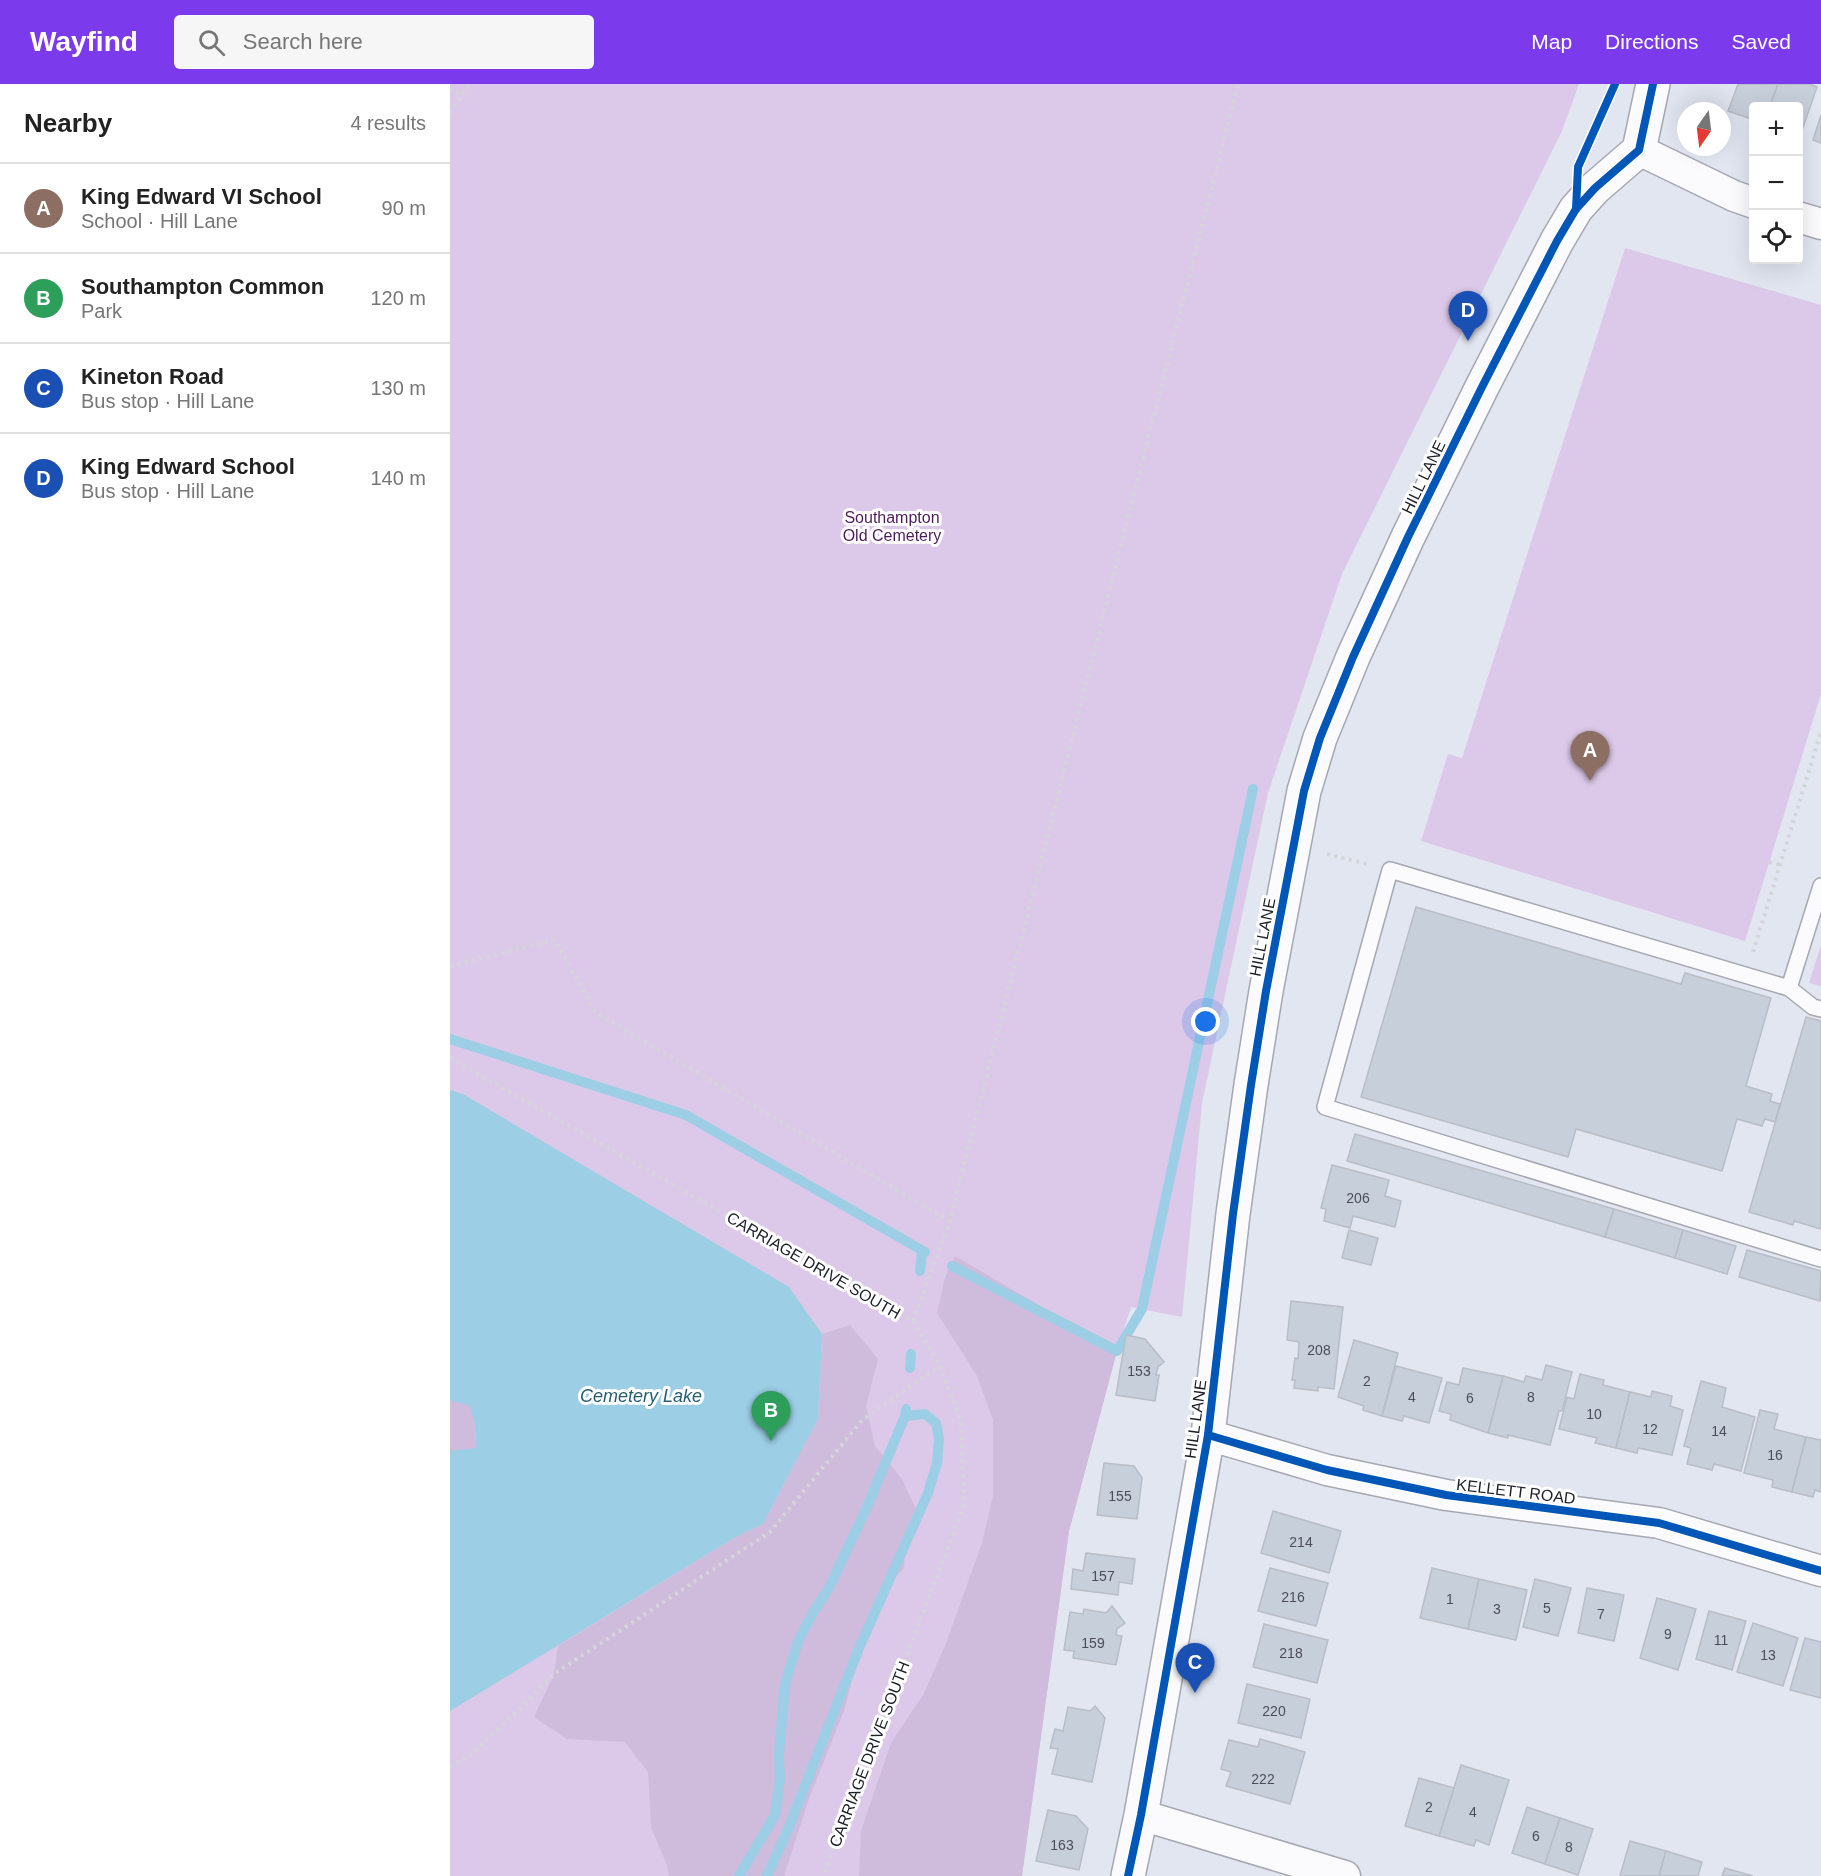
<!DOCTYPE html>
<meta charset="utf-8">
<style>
body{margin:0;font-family:Arial,sans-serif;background:#f6f6f6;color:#222}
.controls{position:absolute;right:18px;top:18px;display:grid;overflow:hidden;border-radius:6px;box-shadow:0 6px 24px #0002}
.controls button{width:54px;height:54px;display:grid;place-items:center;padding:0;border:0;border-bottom:2px solid #e0e0e0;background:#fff;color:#222;font:30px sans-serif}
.compass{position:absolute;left:1227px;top:18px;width:54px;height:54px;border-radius:50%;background:#fff;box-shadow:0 6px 24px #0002;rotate:194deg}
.you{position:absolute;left:756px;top:938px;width:21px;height:21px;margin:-15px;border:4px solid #fff;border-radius:50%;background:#1a73e8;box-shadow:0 0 0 9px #1a73e833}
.badge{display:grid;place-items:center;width:39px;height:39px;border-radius:50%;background:#7c3aed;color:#fff;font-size:20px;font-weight:700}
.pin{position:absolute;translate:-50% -50px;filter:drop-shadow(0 2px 3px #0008)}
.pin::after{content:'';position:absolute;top:32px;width:21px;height:18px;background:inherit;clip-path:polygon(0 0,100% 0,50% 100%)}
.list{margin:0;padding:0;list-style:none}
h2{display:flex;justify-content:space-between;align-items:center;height:78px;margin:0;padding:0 24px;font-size:26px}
h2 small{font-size:20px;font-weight:400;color:#767676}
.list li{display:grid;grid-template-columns:39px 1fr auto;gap:18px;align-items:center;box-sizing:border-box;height:90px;padding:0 24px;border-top:2px solid #e0e0e0}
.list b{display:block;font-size:22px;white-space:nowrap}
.list p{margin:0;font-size:20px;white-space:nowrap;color:#767676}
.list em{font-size:20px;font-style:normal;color:#767676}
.icon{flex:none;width:33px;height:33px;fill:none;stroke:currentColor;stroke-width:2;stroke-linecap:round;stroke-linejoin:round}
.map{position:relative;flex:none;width:1371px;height:1792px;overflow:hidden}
header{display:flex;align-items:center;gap:36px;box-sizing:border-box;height:84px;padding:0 30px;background:#7c3aed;color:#fff}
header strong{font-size:28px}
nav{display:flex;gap:33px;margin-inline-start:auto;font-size:21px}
.search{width:420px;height:54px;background:#f6f6f6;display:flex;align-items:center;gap:15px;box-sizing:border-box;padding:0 21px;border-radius:6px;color:#767676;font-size:22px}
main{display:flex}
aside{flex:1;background:#fff}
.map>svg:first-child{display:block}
.green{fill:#dcc9e9}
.forest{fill:#cfbbdb}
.water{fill:#9ccee6}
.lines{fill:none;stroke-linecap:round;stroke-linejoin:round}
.stream{stroke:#9ccee6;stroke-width:10}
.building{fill:#c7cfdb;stroke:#b8bdc6;stroke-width:1.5}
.service-casing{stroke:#a6a8b1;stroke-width:18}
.minor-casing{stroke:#a6a8b1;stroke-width:33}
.tertiary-casing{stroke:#a6a8b1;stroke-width:36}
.path{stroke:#d4d5d8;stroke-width:4;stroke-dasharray:3 4.5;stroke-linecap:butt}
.service{stroke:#fbfbfd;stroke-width:15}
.minor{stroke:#fbfbfd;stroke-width:30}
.tertiary{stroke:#fbfbfd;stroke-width:33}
.cycleway-casing{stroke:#fff;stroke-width:11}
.cycleway{stroke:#0057b8;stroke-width:8}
.labels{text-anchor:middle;stroke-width:6;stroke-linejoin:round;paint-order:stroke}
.number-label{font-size:14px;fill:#4b4e58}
.street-label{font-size:16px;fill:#1e2028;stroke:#fff}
.park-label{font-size:16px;fill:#4c1c58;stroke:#fff}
.water-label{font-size:18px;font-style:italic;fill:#275e74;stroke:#fff}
</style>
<header>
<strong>Wayfind</strong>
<div class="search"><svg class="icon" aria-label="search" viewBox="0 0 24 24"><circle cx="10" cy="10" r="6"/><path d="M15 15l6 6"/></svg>Search here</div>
<nav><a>Map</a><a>Directions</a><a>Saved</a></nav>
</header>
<main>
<aside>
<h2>Nearby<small>4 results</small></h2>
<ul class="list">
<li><span class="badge" style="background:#8d6e63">A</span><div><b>King Edward VI School</b><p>School · Hill Lane</p></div><em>90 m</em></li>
<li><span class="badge" style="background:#2e9e5b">B</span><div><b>Southampton Common</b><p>Park</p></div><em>120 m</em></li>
<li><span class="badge" style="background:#1a4fb4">C</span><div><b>Kineton Road</b><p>Bus stop · Hill Lane</p></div><em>130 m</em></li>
<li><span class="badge" style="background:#1a4fb4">D</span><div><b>King Edward School</b><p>Bus stop · Hill Lane</p></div><em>140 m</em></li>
</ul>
</aside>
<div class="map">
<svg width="1371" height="1792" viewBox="0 0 1371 1792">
<rect width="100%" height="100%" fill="#e2e6f1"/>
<g class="green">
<path d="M0 0H1129L1112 47 892 490 818 709 752 1019 732 1233 681 1223 667 1267 619 1447 572 1792H0Z"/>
<path d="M1175 164 1371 221V610L1295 857 971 757 998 670 1012 674Z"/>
<path d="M1371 861V902L1359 899Z"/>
</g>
<g class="forest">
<path d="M505 1172 667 1267 619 1447 572 1792H409L411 1747 441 1659 473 1611 495 1562 532 1459 543 1412V1336L527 1292 487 1229 495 1194Z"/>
<path d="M400 1241 428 1275 416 1322 425 1362 452 1395 467 1427 455 1464 454 1484 437 1502 410 1563 395 1624 359 1715 334 1792H219L217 1781 201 1743 198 1688 175 1658 117 1655 84 1633 104 1590 108 1562 284 1454 313 1440 368 1335 372 1250Z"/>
<path d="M0 1316 20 1321 25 1340 26 1365 0 1367Z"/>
</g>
<path class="water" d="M0 1006 13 1010 339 1203 372 1250 368 1335 313 1440 284 1454 0 1627V1367L26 1364 25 1340 20 1322 0 1316Z"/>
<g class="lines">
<g class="stream">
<path d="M0 955 236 1031 475 1168"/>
<path d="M502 1182 667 1267 692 1225 803 705"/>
<path d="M470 1187 472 1167"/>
<path d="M460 1284 461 1270"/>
<path d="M289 1792 325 1731 330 1694 329 1670 335 1600 349 1555 364 1527 379 1504 417 1423 455 1332"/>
<path d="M317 1792 337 1748 410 1562 478 1409 487 1379 489 1354 486 1339 475 1330 455 1332 456 1325"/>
</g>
</g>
<g class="building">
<path d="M1288 0H1328L1320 22H1304V36L1278 27Z"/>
<path d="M1328 0H1360L1367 3 1350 52H1348V22H1320Z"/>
<path d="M1371 31V59L1363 56Z"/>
<path d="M966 823 1231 900 1235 889 1321 914 1296 1002 1322 1010 1320 1017 1330 1020 1325 1038 1315 1035 1312 1042 1287 1035 1272 1087 1126 1045 1118 1073 911 1013Z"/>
<path d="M1356 933 1371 937V1145L1344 1137 1343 1141 1299 1128Z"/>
<path d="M905 1050 1164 1125 1155 1153 897 1077Z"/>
<path d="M882 1081 939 1096 935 1112 951 1117 945 1143 903 1132 900 1144 874 1137 876 1125 871 1124Z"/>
<path d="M1164 1125 1233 1146 1225 1174 1155 1153Z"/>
<path d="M899 1146 928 1154 921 1181 892 1174Z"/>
<path d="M1233 1146 1286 1162 1277 1190 1225 1174Z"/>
<path d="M1297 1166 1371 1187 1370 1217 1289 1193Z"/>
<path d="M841 1217 893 1223 884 1305 868 1303V1307L844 1304 845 1296H842L845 1274 848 1275 849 1258 837 1256Z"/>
<path d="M676 1251 695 1255 714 1278 708 1283 706 1291H709L705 1317 666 1311Z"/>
<path d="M904 1256 948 1269 932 1332 913 1326 914 1322 888 1313Z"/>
<path d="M1096 1281 1122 1288 1112 1327H1109L1100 1361 1058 1351V1354L1038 1349 1053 1292 1074 1298 1076 1292 1092 1296Z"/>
<path d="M946 1282 992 1294 979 1339 954 1332 952 1337 932 1332Z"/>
<path d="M1013 1284 1053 1292 1038 1349 1000 1336 1001 1330 989 1327 997 1298 1009 1301Z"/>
<path d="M1130 1290 1154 1296 1153 1301 1180 1308 1166 1364 1145 1359 1147 1354 1109 1345 1117 1313 1124 1315Z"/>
<path d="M1251 1297 1276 1304 1272 1323 1305 1333 1291 1387 1264 1380 1262 1386 1237 1380 1241 1364 1234 1362Z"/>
<path d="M1202 1307 1222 1312 1220 1322 1233 1326 1222 1371 1188 1364 1187 1369 1166 1364 1180 1308 1201 1313Z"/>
<path d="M1310 1326 1328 1330 1324 1345 1356 1353 1342 1408 1322 1403 1323 1396 1294 1389Z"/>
<path d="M1356 1353 1371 1356V1408L1365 1406 1363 1413 1342 1408Z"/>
<path d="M654 1379 684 1382 692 1394 687 1435 647 1431Z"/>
<path d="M823 1427 891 1447 879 1489 811 1469Z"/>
<path d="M636 1469 685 1475 682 1500 669 1498 668 1511 621 1505 623 1485 633 1487Z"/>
<path d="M820 1484 878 1499 866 1542 808 1527Z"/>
<path d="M982 1484 1029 1495 1018 1545 970 1534Z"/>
<path d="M1029 1495 1077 1506 1066 1556 1018 1545Z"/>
<path d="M1085 1495 1121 1504 1108 1552 1073 1543Z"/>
<path d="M1137 1504 1174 1511 1164 1557 1128 1549Z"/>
<path d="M1207 1514 1246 1525 1228 1586 1190 1574Z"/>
<path d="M662 1522 675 1539 667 1545 666 1551 672 1552 666 1581 623 1574 624 1567 614 1566 620 1528 633 1530 634 1525 656 1529Z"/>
<path d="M1259 1527 1296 1537 1282 1586 1246 1575Z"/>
<path d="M1303 1539 1348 1554 1333 1602 1287 1588Z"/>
<path d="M814 1540 878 1556 867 1599 803 1583Z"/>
<path d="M1355 1554 1371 1558V1614L1340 1606Z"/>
<path d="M797 1600 860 1615 851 1654 788 1639Z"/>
<path d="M645 1622 655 1634 642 1698 602 1690 608 1665 600 1664 605 1645 613 1647 618 1623 640 1627Z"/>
<path d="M810 1655 855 1668 840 1720 776 1702 781 1688 771 1685 779 1656 808 1663Z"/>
<path d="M1011 1681 1059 1696 1039 1761 1026 1756 1024 1762 989 1752Z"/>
<path d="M969 1694 1004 1704 989 1752 955 1742Z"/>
<path d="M1077 1723 1110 1734 1095 1780 1062 1769Z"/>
<path d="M598 1726 626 1732 638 1745 629 1786 586 1777Z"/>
<path d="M1110 1734 1143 1745 1128 1791 1095 1780Z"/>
<path d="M1180 1757 1216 1767 1209 1792H1170Z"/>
<path d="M1216 1767 1252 1778 1248 1792H1209Z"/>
<path d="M1275 1784 1303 1792H1272Z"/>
</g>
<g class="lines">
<g class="service-casing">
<g id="service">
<path d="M1339 904 1371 802"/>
<path d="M1371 925 1363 923 1339 904 940 786 875 1023 1371 1175"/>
</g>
</g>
<g class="minor-casing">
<g id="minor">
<path d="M1189 66 1284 112 1304 119"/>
<path d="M1348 133 1371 140"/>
<path d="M758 1351 877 1386 996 1411 1209 1439 1371 1487"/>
<path d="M691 1731 895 1792"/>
</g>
</g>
<g class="tertiary-casing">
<path id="tertiary" d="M678 1792 691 1731 758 1351 783 1130 801 1001 816 907 854 707 870 654 903 573 958 453 1032 303 1107 157 1126 125 1145 104 1189 66 1203 0"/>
</g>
<g class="path">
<path d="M0 4 12 11"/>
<path d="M0 29 19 0"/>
<path d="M877 770 917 780"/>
<path d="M1319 778 1331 781"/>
<path d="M1303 868 1371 648"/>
<path d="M0 882 105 856 146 929 500 1137"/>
<path d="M0 974 463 1237 490 1282 511 1336 514 1421 373 1792"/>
<path d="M463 1237 500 1137 788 0"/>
<path d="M0 1683 19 1672 70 1625 104 1590 320 1448 412 1336 490 1282"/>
</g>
<use href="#service" class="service"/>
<use href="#minor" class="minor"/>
<use href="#tertiary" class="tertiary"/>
<g class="cycleway-casing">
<g id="cycleway">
<path d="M1126 125 1128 83 1165 0"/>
<path d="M758 1351 877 1386 996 1411 1209 1439 1371 1487"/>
<path d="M678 1792 691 1731 758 1351 783 1130 801 1001 816 907 854 707 870 654 903 573 958 453 1032 303 1107 157 1126 125 1145 104 1189 66 1203 0"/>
</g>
</g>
<use href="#cycleway" class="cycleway"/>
</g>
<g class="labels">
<g class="number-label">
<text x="908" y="1119">206</text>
<text x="869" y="1271">208</text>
<text x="689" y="1292">153</text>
<text x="917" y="1302">2</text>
<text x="962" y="1318">4</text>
<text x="1081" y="1318">8</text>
<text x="1020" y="1319">6</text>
<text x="1144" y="1335">10</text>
<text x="1200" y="1350">12</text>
<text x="1269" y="1352">14</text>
<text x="1325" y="1376">16</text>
<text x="670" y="1417">155</text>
<text x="851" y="1463">214</text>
<text x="653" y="1497">157</text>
<text x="843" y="1518">216</text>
<text x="1000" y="1520">1</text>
<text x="1097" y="1529">5</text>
<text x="1047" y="1530">3</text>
<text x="1151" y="1535">7</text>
<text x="1218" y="1555">9</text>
<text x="1271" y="1561">11</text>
<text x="643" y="1564">159</text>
<text x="841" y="1574">218</text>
<text x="1318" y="1576">13</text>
<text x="824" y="1632">220</text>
<text x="813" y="1700">222</text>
<text x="979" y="1728">2</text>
<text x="1023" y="1733">4</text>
<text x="1086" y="1757">6</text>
<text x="612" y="1766">163</text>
<text x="1119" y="1768">8</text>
</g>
<g class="street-label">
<text transform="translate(973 393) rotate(-64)" y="6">HILL LANE</text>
<text transform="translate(812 853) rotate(-79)" y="6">HILL LANE</text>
<text transform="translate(364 1181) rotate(30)" y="6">CARRIAGE DRIVE SOUTH</text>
<text transform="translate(745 1335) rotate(-82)" y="6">HILL LANE</text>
<text transform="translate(1066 1407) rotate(7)" y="6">KELLETT ROAD</text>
<text transform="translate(419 1670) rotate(-69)" y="6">CARRIAGE DRIVE SOUTH</text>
</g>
<g class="park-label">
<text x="442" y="439">Southampton<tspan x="442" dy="18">Old Cemetery</tspan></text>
</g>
<g class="water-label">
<text x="191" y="1318">Cemetery Lake</text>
</g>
</g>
</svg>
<div class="controls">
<button>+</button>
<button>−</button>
<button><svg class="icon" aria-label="locate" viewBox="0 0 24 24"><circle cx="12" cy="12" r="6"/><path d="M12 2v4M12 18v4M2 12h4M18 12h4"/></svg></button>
</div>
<svg class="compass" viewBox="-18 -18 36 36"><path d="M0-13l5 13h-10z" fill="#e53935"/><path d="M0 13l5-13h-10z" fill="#767676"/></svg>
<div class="you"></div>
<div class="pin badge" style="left:1140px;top:697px;background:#8d6e63">A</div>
<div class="pin badge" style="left:321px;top:1357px;background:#2e9e5b">B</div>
<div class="pin badge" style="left:745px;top:1609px;background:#1a4fb4">C</div>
<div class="pin badge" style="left:1018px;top:257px;background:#1a4fb4">D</div>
</div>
</main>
